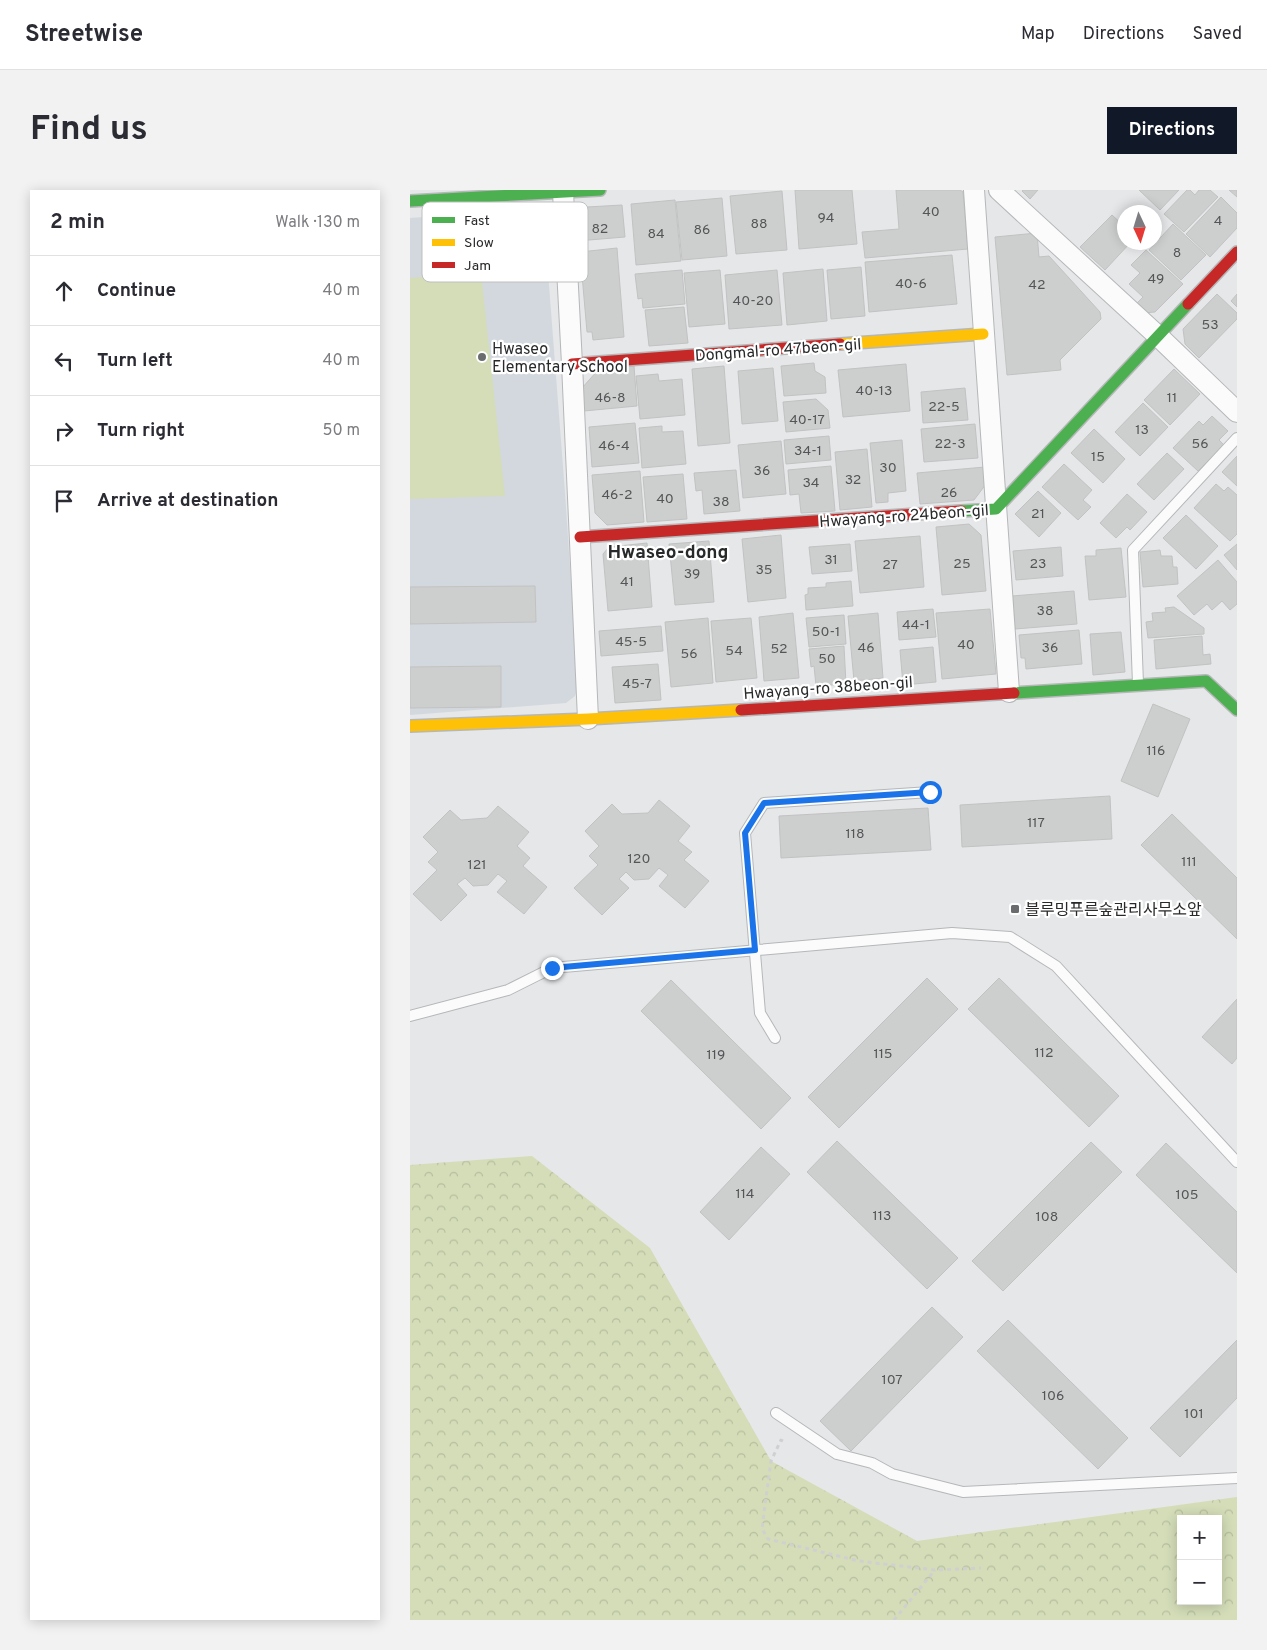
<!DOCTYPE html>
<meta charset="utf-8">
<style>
body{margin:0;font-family:Overpass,"Noto Sans KR",sans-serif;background:#f2f2f3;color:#2b2b33}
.controls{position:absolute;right:15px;bottom:15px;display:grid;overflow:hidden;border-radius:0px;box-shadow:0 2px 12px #0003}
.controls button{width:45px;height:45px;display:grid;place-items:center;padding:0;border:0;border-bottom:1px solid #e1e1e2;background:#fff;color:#2b2b33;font:25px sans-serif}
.compass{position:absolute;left:707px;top:15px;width:45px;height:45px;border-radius:50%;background:#fff;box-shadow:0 2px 12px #0003;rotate:176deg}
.stop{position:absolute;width:15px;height:15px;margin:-11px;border:4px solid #1a73e8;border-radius:50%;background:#fff}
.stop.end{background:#1a73e8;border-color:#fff;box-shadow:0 1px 5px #0008}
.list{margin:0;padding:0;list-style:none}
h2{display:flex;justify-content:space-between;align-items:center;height:65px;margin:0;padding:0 20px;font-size:21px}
h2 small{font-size:16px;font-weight:400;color:#7c7c81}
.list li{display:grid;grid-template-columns:32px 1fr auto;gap:15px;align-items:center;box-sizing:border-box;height:70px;padding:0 20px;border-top:1px solid #e1e1e2}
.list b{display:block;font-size:19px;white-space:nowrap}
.list em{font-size:16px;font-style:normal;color:#7c7c81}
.icon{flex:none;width:28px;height:28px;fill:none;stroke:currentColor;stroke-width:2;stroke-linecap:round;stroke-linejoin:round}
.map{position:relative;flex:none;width:827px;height:1430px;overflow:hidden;border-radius:0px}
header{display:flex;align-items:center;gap:30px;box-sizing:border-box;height:70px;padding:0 25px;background:#fff;border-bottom:1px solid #e1e1e2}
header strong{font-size:24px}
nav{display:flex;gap:28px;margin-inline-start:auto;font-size:18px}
.intro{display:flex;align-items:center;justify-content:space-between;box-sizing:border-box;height:120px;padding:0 30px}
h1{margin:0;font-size:35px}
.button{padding:12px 22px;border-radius:0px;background:#111827;color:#fff;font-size:18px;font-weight:700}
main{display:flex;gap:30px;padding:0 30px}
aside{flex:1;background:#fff;border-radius:0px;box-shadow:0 2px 12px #0003}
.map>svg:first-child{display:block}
.built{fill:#d2d8de}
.forest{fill:url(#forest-crowns);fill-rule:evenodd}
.pitch{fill:#d4ddb8}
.building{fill:#cdcece;stroke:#c2c2c2}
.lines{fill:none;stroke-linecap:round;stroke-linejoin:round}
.lane-casing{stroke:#b5b7b8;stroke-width:12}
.street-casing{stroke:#b5b7b8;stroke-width:22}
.fast-casing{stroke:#b5b7b8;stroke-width:14}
.slow-casing{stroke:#b5b7b8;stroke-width:14}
.jam-casing{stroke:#b5b7b8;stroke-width:14}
.path{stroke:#d0d0d0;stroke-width:3;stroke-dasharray:4 4;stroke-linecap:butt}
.lane{stroke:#fbfbfc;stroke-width:10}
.street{stroke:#fbfbfc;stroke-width:20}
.fast{stroke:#4caf50;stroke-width:11}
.slow{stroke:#ffc107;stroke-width:11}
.jam{stroke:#c62828;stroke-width:11}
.route{stroke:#1a73e8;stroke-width:6}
.poi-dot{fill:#6a6c6d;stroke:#fff;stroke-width:2}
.labels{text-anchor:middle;stroke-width:4.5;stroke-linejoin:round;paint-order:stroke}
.number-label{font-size:14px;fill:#545556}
.poi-label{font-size:16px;fill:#28292a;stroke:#fff;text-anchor:start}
.street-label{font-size:16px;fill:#28292a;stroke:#fff}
.quarter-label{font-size:19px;font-weight:bold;fill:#28292a;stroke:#fff}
.key{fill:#fff;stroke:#bebfbf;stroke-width:1}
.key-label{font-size:14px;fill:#28292a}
</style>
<header>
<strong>Streetwise</strong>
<nav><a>Map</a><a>Directions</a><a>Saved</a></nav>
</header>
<div class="intro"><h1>Find us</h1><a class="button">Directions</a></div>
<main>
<aside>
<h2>2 min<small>Walk · 130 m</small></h2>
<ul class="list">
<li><svg class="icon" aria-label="ahead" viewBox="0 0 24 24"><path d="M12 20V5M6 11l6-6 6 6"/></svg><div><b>Continue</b></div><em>40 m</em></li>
<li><svg class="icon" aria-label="left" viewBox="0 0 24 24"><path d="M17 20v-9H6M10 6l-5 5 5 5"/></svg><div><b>Turn left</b></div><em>40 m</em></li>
<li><svg class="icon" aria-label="right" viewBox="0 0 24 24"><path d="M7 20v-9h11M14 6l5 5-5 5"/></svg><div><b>Turn right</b></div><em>50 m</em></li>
<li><svg class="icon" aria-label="arrive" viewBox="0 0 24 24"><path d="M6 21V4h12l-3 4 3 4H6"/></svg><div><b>Arrive at destination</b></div></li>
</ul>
</aside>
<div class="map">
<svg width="827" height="1430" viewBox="0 0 827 1430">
<defs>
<pattern id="forest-crowns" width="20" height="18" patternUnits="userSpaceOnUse" patternTransform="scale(1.25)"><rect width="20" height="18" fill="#d4ddb8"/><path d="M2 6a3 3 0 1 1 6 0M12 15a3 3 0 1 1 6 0" fill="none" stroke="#b6be9e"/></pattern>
</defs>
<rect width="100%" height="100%" fill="#e5e7e9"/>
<path class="built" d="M123 19 134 31 155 303 168 496 165 506 156 513 0 525V28Z"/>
<path class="forest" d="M122 966 240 1058 361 1271 507 1351 827 1307V1430H0V975ZM771 1329H808V1411H771Z"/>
<path class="pitch" d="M71 82 95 306 0 309V88Z"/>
<g class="building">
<path d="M385 0H442L447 54 389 59Z"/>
<path d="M486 0H550L553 2 558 59 455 68 452 42 489 39Z"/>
<path d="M613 0H628L620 9 612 1Z"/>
<path d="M729 0H769L750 20Z"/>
<path d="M777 0H780L785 5 789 0H800L808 7 774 42 754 24Z"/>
<path d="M819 0H827V7Z"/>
<path d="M372 1 377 60 326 64 320 6Z"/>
<path d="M811 7 827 23V38L800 67 776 44Z"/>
<path d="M312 8 317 66 272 70 266 12Z"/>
<path d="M265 10 271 71 226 75 221 14Z"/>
<path d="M212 15 215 47 167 51 166 30 177 17Z"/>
<path d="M702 25 714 36V52H721L695 80 670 57Z"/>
<path d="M763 34 796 65 771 90 739 60Z"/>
<path d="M627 43 629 67 639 66 690 122 691 129 650 170 651 180 597 185 585 47Z"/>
<path d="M207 58 214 147 183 150 182 142H177L170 62Z"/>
<path d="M736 60 773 94 745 122 733 123 725 115 733 107 719 94 730 83 721 75Z"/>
<path d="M542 65 547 114 459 122 455 72Z"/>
<path d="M451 77 455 126 421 129 417 80Z"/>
<path d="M413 79 417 131 377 135 373 83Z"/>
<path d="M272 80 275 114 233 118 232 108 228 109 225 84Z"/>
<path d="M310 80 315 134 279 137 274 83Z"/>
<path d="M367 80 372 135 319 139 315 85Z"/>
<path d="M807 104 827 123V129L789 168 775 154 773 139Z"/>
<path d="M827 104V117L821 111Z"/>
<path d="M274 117 278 153 239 156 235 120Z"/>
<path d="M404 173 405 181 415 187 416 203 374 206 371 176Z"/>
<path d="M496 174 500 221 433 227 428 180Z"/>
<path d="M224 176 227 216 174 221 172 198 188 180Z"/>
<path d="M314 176 320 253 288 256 282 179Z"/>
<path d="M363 178 368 231 332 234 328 181Z"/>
<path d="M764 179 790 204 760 235 734 210Z"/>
<path d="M248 184 249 191 272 189 275 225 230 229 226 186Z"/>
<path d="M555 198 558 230 513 233 511 202Z"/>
<path d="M406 209 418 220 420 238 376 242 373 212Z"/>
<path d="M733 213 758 237 730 266 705 242Z"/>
<path d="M802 226 818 241 809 250 814 255 788 281 763 258 789 231 793 235Z"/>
<path d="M225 233 229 273 182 277 179 237Z"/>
<path d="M565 234 568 268 514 272 511 239Z"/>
<path d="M252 236V242L273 241 276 274 232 278 229 238Z"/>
<path d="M684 239 715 269 693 293 661 263Z"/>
<path d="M419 246 421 270 376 274 374 250Z"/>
<path d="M492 250 496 301 478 303V312L466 313 460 253Z"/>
<path d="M371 251 376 304 333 308 328 255Z"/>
<path d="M457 259 462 317 430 320 425 262Z"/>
<path d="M757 263 774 279 744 310 727 294Z"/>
<path d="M827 266V296L812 282Z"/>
<path d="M654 274 682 300 673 310 681 317 668 330 632 297Z"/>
<path d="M421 276 425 321 391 323 389 304 380 305 378 280Z"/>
<path d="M575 277 576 294 564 310 510 314 507 283Z"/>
<path d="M326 280 330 321 294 324 292 300 286 301 284 283Z"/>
<path d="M230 281 234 332 197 335 185 323 182 285Z"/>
<path d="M273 284 277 329 237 332 233 287Z"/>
<path d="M806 294 814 301 818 297 827 305V344L820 351 784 318Z"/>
<path d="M628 301 651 323 629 347 605 324Z"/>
<path d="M717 304 737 322 720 340 717 337 706 348 690 333Z"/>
<path d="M776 325 808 356 786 379 753 348Z"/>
<path d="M559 334 571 345 576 401 532 405 526 337Z"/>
<path d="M371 345 376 408 338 412 332 349Z"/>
<path d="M510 346 514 397 450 403 445 351Z"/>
<path d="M299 351 304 412 265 415 259 354Z"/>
<path d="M237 353 242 417 198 421 193 364 199 357Z"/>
<path d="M440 354 442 381 402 384 399 357Z"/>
<path d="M827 354V380L814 365Z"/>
<path d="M651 357 653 386 606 390 603 361Z"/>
<path d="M711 358 716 407 679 410 675 366H686V360Z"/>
<path d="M750 360 751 366H762L763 377H767L768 394 733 397 730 362Z"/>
<path d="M808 370 827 392V414L820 420 812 411 802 420 797 414 784 425 767 406Z"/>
<path d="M441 391 443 416 396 420 395 405 398 404V398L416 397V393Z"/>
<path d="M125 396 126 432 0 434V397Z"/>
<path d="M664 401 667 434 605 439 602 406Z"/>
<path d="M764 417 794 438V444L738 448 736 432 743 431 742 423 756 422 755 418Z"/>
<path d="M523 419 526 447 489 450 487 422Z"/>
<path d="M580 419 586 484 532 489 526 423Z"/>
<path d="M383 423 389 488 354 491 349 427Z"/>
<path d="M468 423 473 488 444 491 438 426Z"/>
<path d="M434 425 436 454 399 457 396 428Z"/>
<path d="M298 428 303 493 261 497 255 432Z"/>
<path d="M341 428 347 488 306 492 301 431Z"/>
<path d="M251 436 253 461 191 466 189 441Z"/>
<path d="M669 440 672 474 616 479 615 468H611L609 445Z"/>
<path d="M711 442 715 482 683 485 680 444Z"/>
<path d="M792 446 793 465 800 464 801 474 746 479 744 450Z"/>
<path d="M434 456 436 494 406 496 404 476 401 477 399 459Z"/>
<path d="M523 457 526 492 493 495 490 460Z"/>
<path d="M248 474 251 510 205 513 202 477Z"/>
<path d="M91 476V517L0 518V477Z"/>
<path d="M743 514 780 529 748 607 711 591Z"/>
<path d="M700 606 702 649 552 657 550 615Z"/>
<path d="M249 610 280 636 268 651 282 662 274 670 299 691 275 718 249 696 258 685 249 678 239 689 224 690 216 682 209 689 219 698 192 725 164 698 188 675 179 666 189 656 175 641 202 614 212 624 238 623Z"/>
<path d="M88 616 119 642 107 656 120 668 113 676 137 697 114 724 87 702 97 691 88 684 78 695 63 696 55 688 47 694 57 705 31 731 3 704 27 680 18 672 28 662 13 647 40 620 51 630 77 628Z"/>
<path d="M518 618 521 660 371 668 369 626Z"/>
<path d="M762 624 827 688V749L731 655Z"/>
<path d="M517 788 548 819 429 938 398 907Z"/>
<path d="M589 788 709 906 679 937 558 819Z"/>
<path d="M261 790 381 908 351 939 231 821Z"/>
<path d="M827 809V868L822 874 792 847Z"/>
<path d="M427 951 548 1068 517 1099 397 982Z"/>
<path d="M681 952 712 982 593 1101 562 1071Z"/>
<path d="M756 953 827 1022V1083L726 985Z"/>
<path d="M351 957 380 984 319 1050 290 1022Z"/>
<path d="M522 1117 553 1147 441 1261 410 1231Z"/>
<path d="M598 1130 718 1248 688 1279 567 1161Z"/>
<path d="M827 1150V1208L770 1267 740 1238Z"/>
</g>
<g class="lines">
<g class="lane-casing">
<g id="lane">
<path d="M728 494 723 360 827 248"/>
<path d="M0 826 98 800 142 778 542 743 600 747 646 776 827 972"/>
<path d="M365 848 350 823 335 643 354 613 520 602"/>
<path d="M366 1223 427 1264 462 1273 482 1284 553 1302 827 1288"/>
</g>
</g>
<g class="street-casing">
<g id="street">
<path d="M564 0 599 502"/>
<path d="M589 0 748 146 827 222"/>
<path d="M153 2 162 174 178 529"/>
</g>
</g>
<g class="fast-casing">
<g id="fast">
<path d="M0 11 190 0"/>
<path d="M551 321 586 319 778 114"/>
<path d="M604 503 796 491 827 520"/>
</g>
</g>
<g class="slow-casing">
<g id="slow">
<path d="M430 154 573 144"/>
<path d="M0 536 178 529 331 520"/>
</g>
</g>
<g class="jam-casing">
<g id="jam">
<path d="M778 114 827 62"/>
<path d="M162 174 430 154"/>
<path d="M170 347 551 321"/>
<path d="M331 520 604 503"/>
</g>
</g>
<g class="path">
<path d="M373 1251 371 1250 361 1271 355 1315 352 1339 358 1349 449 1371 525 1380 571 1378"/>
<path d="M484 1430 525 1380"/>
</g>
<use href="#lane" class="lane"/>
<use href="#street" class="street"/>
<use href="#fast" class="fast"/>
<use href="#slow" class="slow"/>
<use href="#jam" class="jam"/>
</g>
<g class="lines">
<path class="route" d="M142 778 345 760 335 643 354 613 520 602"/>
</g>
<g class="poi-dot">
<circle cx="72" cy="167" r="5"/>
<rect x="600" y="714" width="10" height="10" rx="2.5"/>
</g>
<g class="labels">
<g class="number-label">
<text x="521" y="26">40</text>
<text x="416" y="32">94</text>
<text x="808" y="35">4</text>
<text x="349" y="38">88</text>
<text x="190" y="43">82</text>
<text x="292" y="44">86</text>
<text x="246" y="48">84</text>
<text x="767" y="67">8</text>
<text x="746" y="93">49</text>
<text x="501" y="98">40-6</text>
<text x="627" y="99">42</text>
<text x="343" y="115">40-20</text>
<text x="800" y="139">53</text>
<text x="464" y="205">40-13</text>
<text x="200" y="212">46-8</text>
<text x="762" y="212">11</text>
<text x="534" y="221">22-5</text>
<text x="397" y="234">40-17</text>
<text x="732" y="244">13</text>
<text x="540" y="258">22-3</text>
<text x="790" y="258">56</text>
<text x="204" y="260">46-4</text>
<text x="398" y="265">34-1</text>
<text x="688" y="271">15</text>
<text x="478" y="282">30</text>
<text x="352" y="285">36</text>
<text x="443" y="294">32</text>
<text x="401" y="297">34</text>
<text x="539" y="307">26</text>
<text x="207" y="309">46-2</text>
<text x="255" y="313">40</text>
<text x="311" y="316">38</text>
<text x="628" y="328">21</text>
<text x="421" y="374">31</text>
<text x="552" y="378">25</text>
<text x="628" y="378">23</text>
<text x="480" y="379">27</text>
<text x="354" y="384">35</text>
<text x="282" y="388">39</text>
<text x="217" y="396">41</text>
<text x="635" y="425">38</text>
<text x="506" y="439">44-1</text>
<text x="416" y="446">50-1</text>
<text x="221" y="456">45-5</text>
<text x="556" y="459">40</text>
<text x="456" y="462">46</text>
<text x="640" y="462">36</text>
<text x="369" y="463">52</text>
<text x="324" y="465">54</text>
<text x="279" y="468">56</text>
<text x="417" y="473">50</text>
<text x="227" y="498">45-7</text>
<text x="746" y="565">116</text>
<text x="626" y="637">117</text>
<text x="445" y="648">118</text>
<text x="229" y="673">120</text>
<text x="779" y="676">111</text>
<text x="67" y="679">121</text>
<text x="634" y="867">112</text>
<text x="473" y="868">115</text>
<text x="306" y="869">119</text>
<text x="335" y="1008">114</text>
<text x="777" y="1009">105</text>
<text x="472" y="1030">113</text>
<text x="637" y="1031">108</text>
<text x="482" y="1194">107</text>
<text x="643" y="1210">106</text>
<text x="784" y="1228">101</text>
</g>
<g class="poi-label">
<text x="82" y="164">Hwaseo<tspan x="82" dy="18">Elementary School</tspan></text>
<text x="615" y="725">블루밍푸른숲관리사무소앞</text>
</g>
<g class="street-label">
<text transform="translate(368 159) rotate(-4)" y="6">Dongmal-ro 47beon-gil</text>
<text transform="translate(494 325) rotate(-4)" y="6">Hwayang-ro 24beon-gil</text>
<text transform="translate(418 497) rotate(-4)" y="6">Hwayang-ro 38beon-gil</text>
</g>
<g class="quarter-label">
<text x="258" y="368">Hwaseo-dong</text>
</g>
</g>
<rect x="12" y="12" width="166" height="80" rx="8" class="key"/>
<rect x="22" y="27" width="23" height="6" fill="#4caf50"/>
<rect x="22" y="49" width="23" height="7" fill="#ffc107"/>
<rect x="22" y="72" width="23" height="6" fill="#c62828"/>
<g class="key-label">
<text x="54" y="35">Fast</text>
<text x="54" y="57">Slow</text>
<text x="54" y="80">Jam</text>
</g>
</svg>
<div class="controls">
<button>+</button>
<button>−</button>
</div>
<svg class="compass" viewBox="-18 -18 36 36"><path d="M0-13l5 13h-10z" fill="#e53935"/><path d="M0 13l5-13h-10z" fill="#7c7c81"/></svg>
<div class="stop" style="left:520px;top:602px"></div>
<div class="stop end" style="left:142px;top:778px"></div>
</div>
</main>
